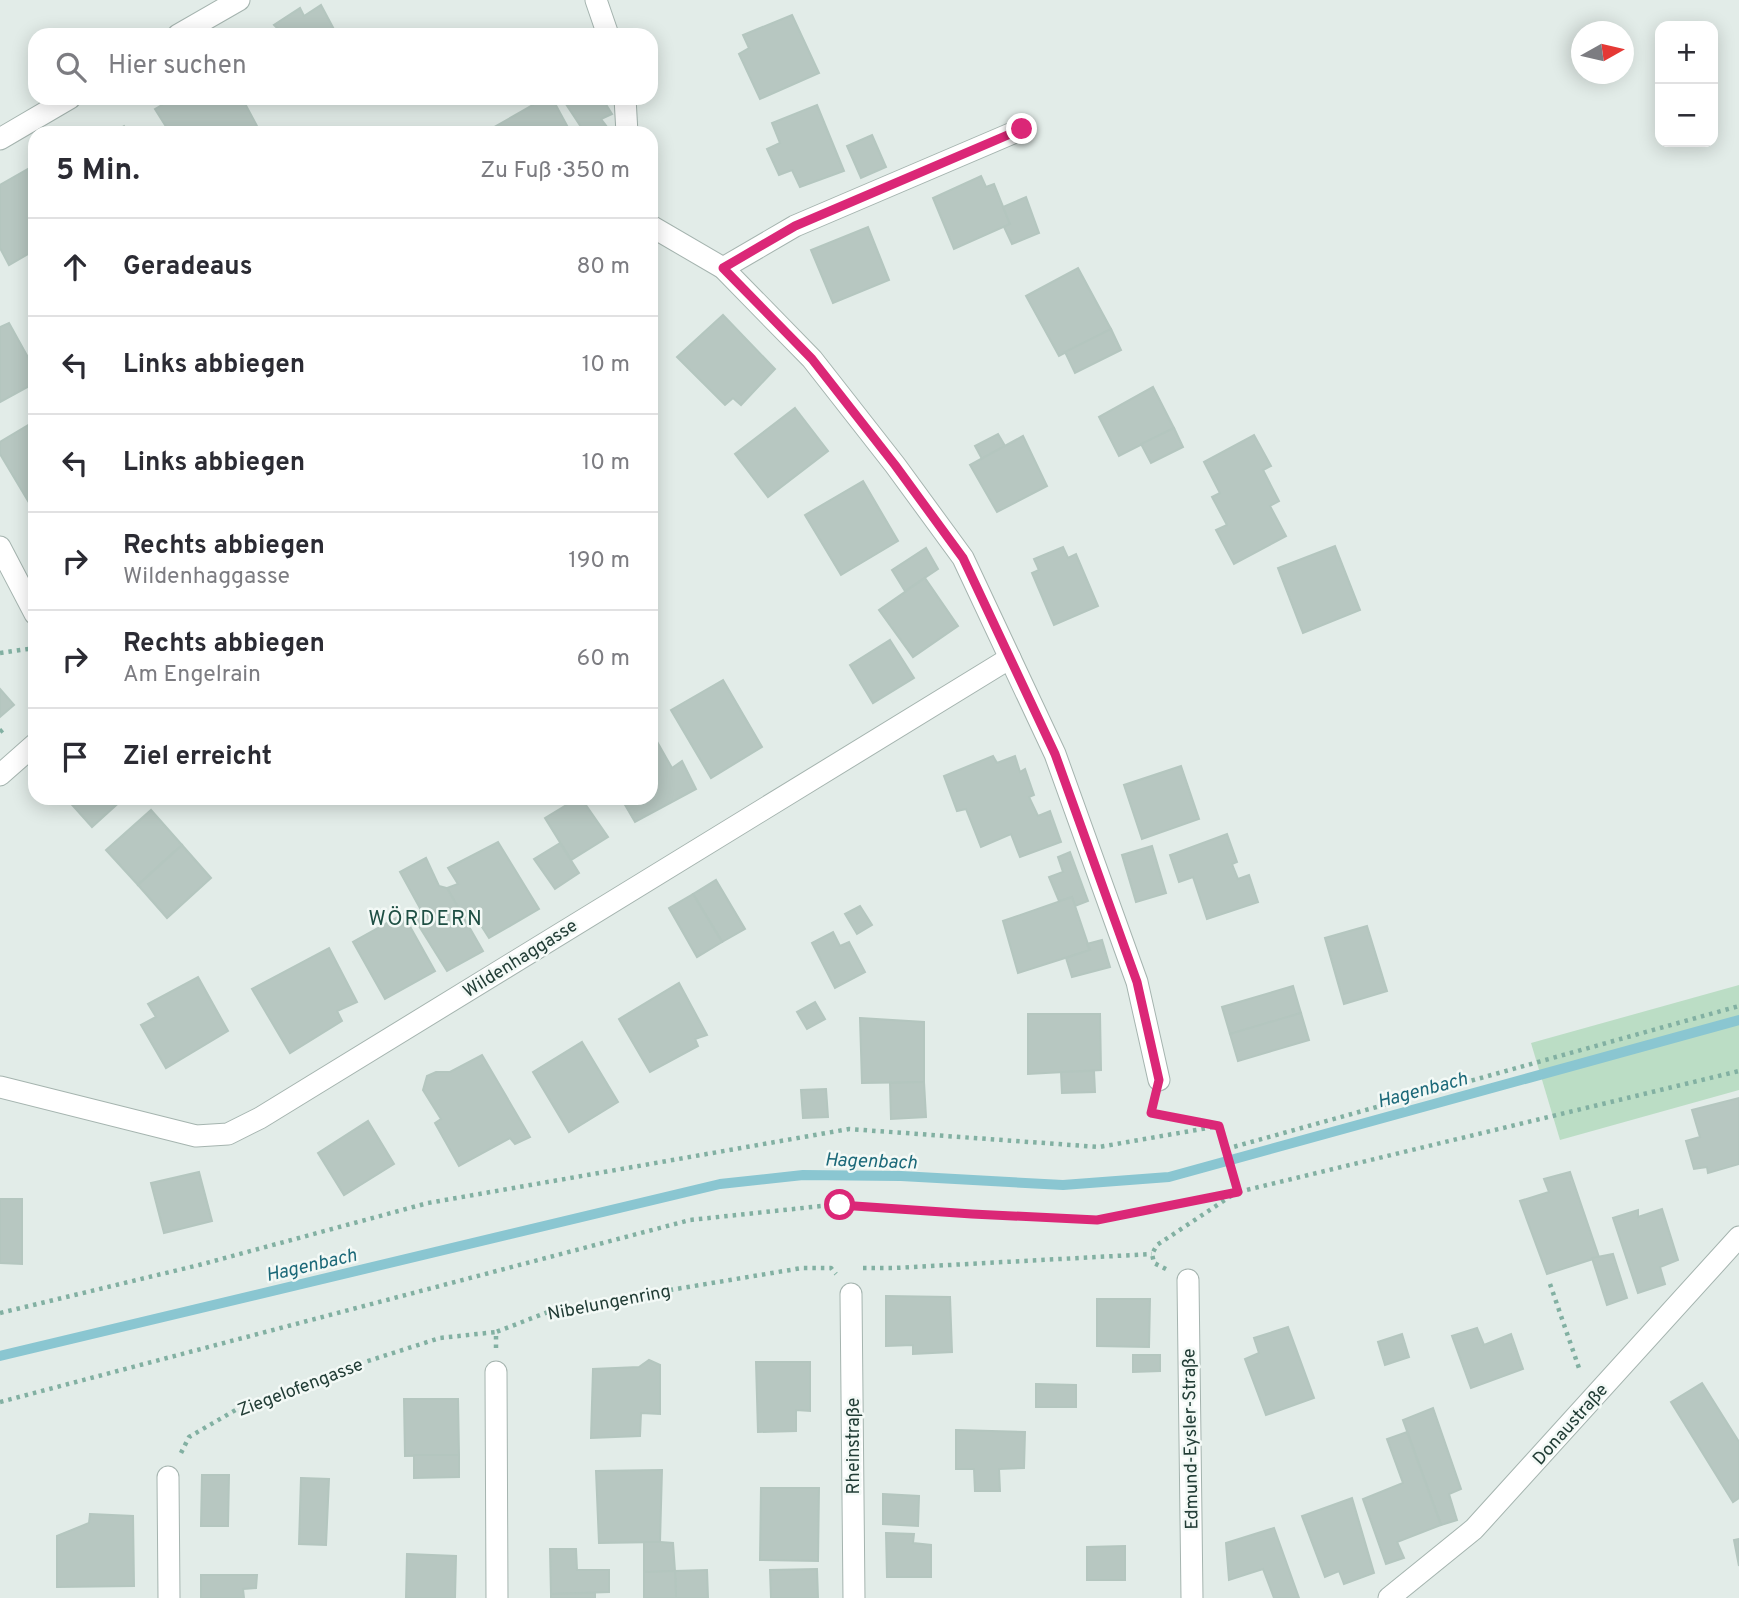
<!DOCTYPE html>
<html lang="de">
<meta charset="utf-8">
<style>
body{margin:0;font-family:Overpass,sans-serif;background:#f7f7f7;color:#2b2b33}
.controls{position:absolute;right:21px;top:21px;display:grid;overflow:hidden;border-radius:14px;box-shadow:0 4px 18px #0003}
.controls button{width:63px;height:63px;display:grid;place-items:center;padding:0;border:0;border-bottom:2px solid #e1e1e2;background:#fff;color:#2b2b33;font:35px sans-serif}
.compass{position:absolute;left:1571px;top:21px;width:63px;height:63px;border-radius:50%;background:#fff;box-shadow:0 4px 18px #0003;rotate:82deg}
.stop{position:absolute;width:21px;height:21px;margin:-16px;border:5px solid #db2777;border-radius:50%;background:#fff}
.stop.end{background:#db2777;border-color:#fff;box-shadow:0 2px 7px #0008}
.list{margin:0;padding:0;list-style:none}
h2{display:flex;justify-content:space-between;align-items:center;height:91px;margin:0;padding:0 28px;font-size:30px}
h2 small{font-size:23px;font-weight:400;color:#7c7c81}
.list li{display:grid;grid-template-columns:46px 1fr auto;gap:21px;align-items:center;box-sizing:border-box;height:98px;padding:0 28px;border-top:2px solid #e1e1e2}
.list b{display:block;font-size:26px;white-space:nowrap}
.list p{margin:0;font-size:23px;white-space:nowrap;color:#7c7c81}
.list em{font-size:23px;font-style:normal;color:#7c7c81}
.icon{flex:none;width:38px;height:38px;fill:none;stroke:currentColor;stroke-width:2;stroke-linecap:round;stroke-linejoin:round}
.map{position:relative;flex:none;width:1739px;height:1598px;overflow:hidden}
.search{position:absolute;background:#fff;box-shadow:0 4px 18px #0003;left:28px;top:28px;width:630px;height:77px;display:flex;align-items:center;gap:18px;box-sizing:border-box;padding:0 24px;border-radius:21px;color:#7c7c81;font-size:26px}
.panel{position:absolute;background:#fff;box-shadow:0 4px 18px #0003;left:28px;top:126px;width:630px;height:679px;border-radius:21px}
.map>svg:first-child{display:block}
.green{fill:#bbddc5}
.lines{fill:none;stroke-linecap:round;stroke-linejoin:round}
.stream{stroke:#8ac6d1;stroke-width:10}
.building{fill:#b7c7c1;stroke:#b4c6bf;stroke-width:2}
.minor-casing{stroke:#a5b4af;stroke-width:23}
.path{stroke:#82b0a2;stroke-width:4.5;stroke-dasharray:3.5 5;stroke-linecap:butt}
.minor{stroke:#fff;stroke-width:21}
.route{stroke:#db2777;stroke-width:9}
.labels{text-anchor:middle;stroke-width:5;stroke-linejoin:round;paint-order:stroke}
.street-label{font-size:18px;fill:#223d36;stroke:#f3f9f6}
.water-label{font-size:19px;font-style:italic;fill:#1c6979;stroke:#f3f9f6}
.quarter-label{font-size:21px;letter-spacing:2px;fill:#1e4f44;stroke:#f3f9f6}
</style>
<div class="map">
<svg width="1739" height="1598" viewBox="0 0 1739 1598">
<rect width="100%" height="100%" fill="#e2ece8"/>
<path class="green" d="M1739 985V1090L1560 1140 1531 1043Z"/>
<g class="lines">
<path class="stream" d="M0 1356 720 1184 803 1175 901 1176 1063 1185 1169 1177 1739 1020"/>
</g>
<g class="building">
<path d="M321 5 337 35H275L281 32 274 25 300 8 304 16Z"/>
<path d="M792 15 819 73 760 99 739 54 749 48 743 35Z"/>
<path d="M174 98H242L257 126 244 133H170L155 109Z"/>
<path d="M545 98H552L571 133H493L491 129Z"/>
<path d="M562 98H602L612 114 601 119 607 127 595 133H585Z"/>
<path d="M817 105 844 171 800 187 792 170 779 175 767 149 780 143 772 123Z"/>
<path d="M124 126 128 133H112Z"/>
<path d="M872 135 886 167 861 178 847 146Z"/>
<path d="M33 166 35 169V250L9 265 0 248V185Z"/>
<path d="M981 176 986 187 994 184 1010 224 954 249 933 198Z"/>
<path d="M1026 197 1039 233 1012 244 1004 227 1010 224 1003 207Z"/>
<path d="M868 227 889 280 833 303 811 250Z"/>
<path d="M1078 268 1111 329 1059 356 1026 296Z"/>
<path d="M723 315 775 369 741 405 733 398 725 405 677 357Z"/>
<path d="M9 323 35 370V383L0 402V327Z"/>
<path d="M1111 329 1121 350 1075 373 1065 352Z"/>
<path d="M1153 387 1174 428 1119 456 1099 417Z"/>
<path d="M795 408 828 451 768 497 735 454Z"/>
<path d="M35 421V504L31 506 0 454V442Z"/>
<path d="M1174 428 1183 447 1151 463 1141 444Z"/>
<path d="M998 434 1005 446 982 459 975 446Z"/>
<path d="M1254 435 1271 466 1263 470 1279 501 1270 506 1286 536 1234 564 1216 530 1227 525 1212 497 1220 493 1204 462Z"/>
<path d="M1023 436 1047 486 997 512 970 465Z"/>
<path d="M863 481 898 541 841 575 805 515Z"/>
<path d="M1335 546 1360 610 1303 633 1278 568Z"/>
<path d="M1063 547 1068 558 1076 554 1098 606 1054 625 1032 573 1039 570 1034 559Z"/>
<path d="M926 548 938 569 905 591 892 570Z"/>
<path d="M925 578 958 626 913 657 879 610Z"/>
<path d="M890 640 914 678 873 703 850 665Z"/>
<path d="M723 680 762 747 711 778 671 710Z"/>
<path d="M0 689 14 705 0 717Z"/>
<path d="M651 731 672 768 682 761 696 789 635 822 621 798H651Z"/>
<path d="M993 756 997 763 1015 756 1020 772 1025 769 1034 795 1029 797 1038 816 1050 811 1061 842 1020 857 1011 834 981 847 966 809 957 811 944 776Z"/>
<path d="M1181 766 1199 819 1142 839 1124 785Z"/>
<path d="M66 798H124L92 827Z"/>
<path d="M578 798H581L608 837 571 860 545 818Z"/>
<path d="M151 810 182 845 138 885 106 850Z"/>
<path d="M1227 834 1237 862 1232 864 1238 879 1249 875 1258 902 1207 919 1193 877 1179 882 1170 855Z"/>
<path d="M498 842 539 909 489 938 473 913 464 918 447 888 458 884 448 868Z"/>
<path d="M560 843 579 873 555 889 534 859Z"/>
<path d="M182 845 211 878 167 918 138 885Z"/>
<path d="M1152 846 1166 893 1136 902 1122 855Z"/>
<path d="M1070 852 1088 901 1075 906 1072 897 1059 901 1049 877 1063 872 1058 857Z"/>
<path d="M426 858 439 886 447 888 483 951 447 971 414 918 421 910 400 872Z"/>
<path d="M716 880 745 929 722 942 693 894Z"/>
<path d="M693 894 722 942 697 957 669 908Z"/>
<path d="M1072 897 1090 950 1018 973 1003 921Z"/>
<path d="M860 906 872 925 857 934 845 914Z"/>
<path d="M403 914 435 971 385 999 353 942Z"/>
<path d="M1367 926 1387 991 1344 1004 1325 938Z"/>
<path d="M833 932 840 946 849 942 865 972 835 988 812 943Z"/>
<path d="M1102 940 1110 967 1072 977 1066 958 1090 950 1087 944Z"/>
<path d="M329 948 357 1002 337 1011 342 1021 290 1053 252 989Z"/>
<path d="M198 977 228 1031 166 1068 141 1025 156 1017 148 1004Z"/>
<path d="M679 983 707 1035 695 1039 698 1046 650 1072 619 1019Z"/>
<path d="M1293 986 1301 1013 1230 1034 1222 1007Z"/>
<path d="M815 1002 825 1019 807 1029 797 1012Z"/>
<path d="M1301 1013 1309 1040 1238 1061 1230 1034Z"/>
<path d="M1028 1014H1100L1101 1070 1028 1074Z"/>
<path d="M860 1018 924 1022V1082L862 1083Z"/>
<path d="M582 1042 618 1102 569 1132 533 1072Z"/>
<path d="M482 1055 530 1137 515 1144 510 1138 459 1166 435 1123 441 1119 423 1090 427 1076 436 1072H450Z"/>
<path d="M1094 1071 1095 1092 1062 1093 1061 1072Z"/>
<path d="M924 1082 926 1117 891 1119 890 1083Z"/>
<path d="M826 1089 828 1117 803 1118 801 1090Z"/>
<path d="M1739 1098V1164L1708 1173 1707 1167 1694 1169 1686 1141 1700 1137 1692 1110Z"/>
<path d="M368 1121 394 1164 344 1195 318 1153Z"/>
<path d="M199 1172 212 1221 164 1233 151 1183Z"/>
<path d="M1570 1172 1599 1257 1547 1274 1520 1201 1549 1192 1544 1179Z"/>
<path d="M0 1199H22V1264L0 1263Z"/>
<path d="M1662 1209 1678 1260 1660 1267 1665 1284 1638 1293 1613 1218 1638 1210V1217Z"/>
<path d="M1613 1254 1627 1298 1607 1305 1592 1258Z"/>
<path d="M886 1296 950 1297 952 1352 913 1354V1345L886 1346Z"/>
<path d="M1097 1299H1150L1149 1347 1097 1346Z"/>
<path d="M1288 1327 1314 1398 1266 1415 1245 1359 1259 1353 1254 1338Z"/>
<path d="M1477 1328 1484 1345 1511 1334 1523 1369 1471 1388 1452 1336Z"/>
<path d="M1402 1334 1409 1357 1385 1365 1378 1342Z"/>
<path d="M1133 1355H1160V1371L1133 1372Z"/>
<path d="M649 1360 660 1365V1414L641 1413 640 1436 591 1438 593 1369 639 1367Z"/>
<path d="M756 1362H810V1411L796 1410V1431L758 1432Z"/>
<path d="M1702 1383 1739 1442V1498L1733 1502 1671 1402Z"/>
<path d="M1036 1384 1076 1385V1407H1036Z"/>
<path d="M404 1399H458L459 1455 405 1456Z"/>
<path d="M1433 1408 1461 1489 1449 1494 1457 1520 1441 1525 1403 1420Z"/>
<path d="M956 1430 1025 1432 1024 1468 999 1469 1000 1491H975L974 1469H956Z"/>
<path d="M1407 1432 1441 1525 1397 1542 1404 1558 1386 1564 1363 1499 1403 1483 1387 1439Z"/>
<path d="M414 1455H459V1477L414 1478Z"/>
<path d="M662 1470 660 1542 599 1543 596 1471Z"/>
<path d="M202 1475H229L228 1526H201Z"/>
<path d="M301 1478 329 1479 326 1545 299 1544Z"/>
<path d="M761 1488H819L818 1561 760 1560Z"/>
<path d="M883 1494 919 1496 918 1526 883 1524Z"/>
<path d="M1352 1498 1374 1573 1344 1584 1339 1571 1325 1577 1302 1516Z"/>
<path d="M90 1514 133 1516 134 1586 57 1587V1536L89 1523Z"/>
<path d="M1274 1528 1299 1598H1274L1263 1569 1229 1580 1226 1543Z"/>
<path d="M886 1533 914 1534 913 1543 931 1545V1577H887Z"/>
<path d="M1739 1539V1566L1734 1540Z"/>
<path d="M644 1542H660L673 1543 675 1571 644 1572Z"/>
<path d="M1125 1546V1580H1087V1547Z"/>
<path d="M550 1549H576L577 1570H609V1592L551 1594Z"/>
<path d="M407 1554 456 1556 455 1598H406Z"/>
<path d="M817 1569 818 1598H771L770 1570Z"/>
<path d="M707 1570 708 1598H676L675 1571Z"/>
<path d="M675 1571 676 1598H644V1572Z"/>
<path d="M201 1575H257L256 1588 243 1589 244 1598H201Z"/>
<path d="M595 1593V1598H551V1594Z"/>
</g>
<g class="lines">
<g class="minor-casing">
<g id="minor">
<path d="M596 0 608 35"/>
<path d="M178 35 239 0"/>
<path d="M625 98 627 133"/>
<path d="M0 139 70 98"/>
<path d="M651 226 723 268 812 359 895 465 963 558 1055 754 1137 982 1159 1080"/>
<path d="M723 268 795 226 1022 129"/>
<path d="M0 547 35 614"/>
<path d="M0 775 35 744"/>
<path d="M0 1087 196 1136 228 1134 260 1118 1010 658"/>
<path d="M1188 1280 1192 1598"/>
<path d="M851 1294 854 1598"/>
<path d="M496 1372 497 1598"/>
<path d="M168 1477 169 1598"/>
<path d="M1389 1598 1474 1529 1739 1237"/>
</g>
</g>
<g class="path">
<path d="M0 653 35 648"/>
<path d="M0 732 6 727"/>
<path d="M1153 1105 1151 1113 1219 1126 1238 1192"/>
<path d="M1226 1149 1739 1006"/>
<path d="M863 1268H894L1152 1254"/>
<path d="M1166 1269 1154 1263 1152 1254 1157 1245 1234 1194"/>
<path d="M1550 1284 1580 1371"/>
<path d="M0 1313 199 1265 428 1203 849 1129 1099 1147 1219 1126"/>
<path d="M496 1348V1332L556 1309 802 1268H831L836 1274"/>
<path d="M0 1402 690 1220 840 1204 972 1214 1097 1220 1238 1192 1739 1071"/>
<path d="M181 1453 189 1437 239 1408 346 1368 440 1338 496 1332"/>
</g>
<use href="#minor" class="minor"/>
</g>
<g class="lines">
<path class="route" d="M840 1205 972 1214 1097 1220 1238 1192 1219 1126 1151 1113 1159 1080 1137 982 1055 754 963 558 895 465 812 359 723 268 795 226 1022 129"/>
</g>
<g class="labels">
<g class="street-label">
<text transform="translate(520 958) rotate(-32)" y="6">Wildenhaggasse</text>
<text transform="translate(609 1302) rotate(-11)" y="6">Nibelungenring</text>
<text transform="translate(300 1387) rotate(-21)" y="6">Ziegelofengasse</text>
<text transform="translate(1570 1424) rotate(-48)" y="6">Donaustraße</text>
<text transform="translate(1190 1439) rotate(-91)" y="6">Edmund-Eysler-Straße</text>
<text transform="translate(853 1446) rotate(-90)" y="6">Rheinstraße</text>
</g>
<g class="water-label">
<text transform="translate(1422 1089) rotate(-15)" y="7">Hagenbach</text>
<text transform="translate(871 1160) rotate(2)" y="7">Hagenbach</text>
<text transform="translate(311 1264) rotate(-13)" y="7">Hagenbach</text>
</g>
<g class="quarter-label">
<text x="426" y="925">WÖRDERN</text>
</g>
</g>
</svg>
<div class="controls">
<button>+</button>
<button>−</button>
</div>
<svg class="compass" viewBox="-18 -18 36 36"><path d="M0-13l5 13h-10z" fill="#e53935"/><path d="M0 13l5-13h-10z" fill="#7c7c81"/></svg>
<div class="stop" style="left:840px;top:1205px"></div>
<div class="stop end" style="left:1022px;top:129px"></div>
<div class="search"><svg class="icon" aria-label="search" viewBox="0 0 24 24"><circle cx="10" cy="10" r="6"/><path d="M15 15l6 6"/></svg>Hier suchen</div>
<section class="panel">
<h2>5 Min.<small>Zu Fuß · 350 m</small></h2>
<ul class="list">
<li><svg class="icon" aria-label="ahead" viewBox="0 0 24 24"><path d="M12 20V5M6 11l6-6 6 6"/></svg><div><b>Geradeaus</b></div><em>80 m</em></li>
<li><svg class="icon" aria-label="left" viewBox="0 0 24 24"><path d="M17 20v-9H6M10 6l-5 5 5 5"/></svg><div><b>Links abbiegen</b></div><em>10 m</em></li>
<li><svg class="icon" aria-label="left" viewBox="0 0 24 24"><path d="M17 20v-9H6M10 6l-5 5 5 5"/></svg><div><b>Links abbiegen</b></div><em>10 m</em></li>
<li><svg class="icon" aria-label="right" viewBox="0 0 24 24"><path d="M7 20v-9h11M14 6l5 5-5 5"/></svg><div><b>Rechts abbiegen</b><p>Wildenhaggasse</p></div><em>190 m</em></li>
<li><svg class="icon" aria-label="right" viewBox="0 0 24 24"><path d="M7 20v-9h11M14 6l5 5-5 5"/></svg><div><b>Rechts abbiegen</b><p>Am Engelrain</p></div><em>60 m</em></li>
<li><svg class="icon" aria-label="arrive" viewBox="0 0 24 24"><path d="M6 21V4h12l-3 4 3 4H6"/></svg><div><b>Ziel erreicht</b></div></li>
</ul>
</section>
</div>
